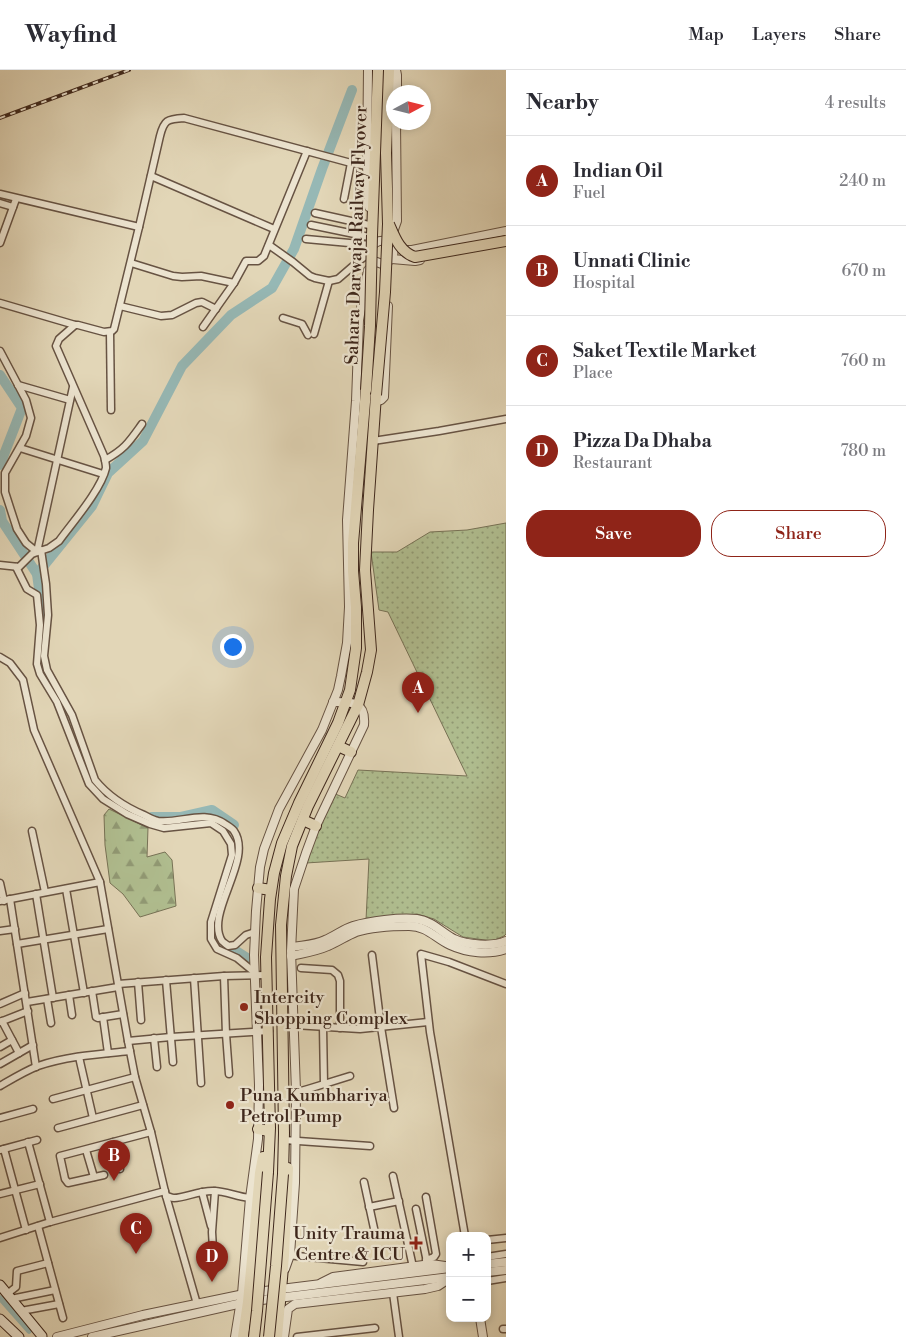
<!DOCTYPE html>
<meta charset="utf-8">
<style>
body{margin:0;font-family:"Libre Bodoni",serif;background:#f7f7f7;color:#2b2b33}
.controls{position:absolute;right:15px;bottom:15px;display:grid;overflow:hidden;border-radius:10px;box-shadow:0 2px 8px #0003}
.controls button{width:45px;height:45px;display:grid;place-items:center;padding:0;border:0;border-bottom:1px solid #e1e1e2;background:#fff;color:#2b2b33;font:25px sans-serif}
.compass{position:absolute;left:386px;top:15px;width:45px;height:45px;border-radius:50%;background:#fff;box-shadow:0 2px 8px #0003;rotate:83deg}
.you{position:absolute;left:232px;top:576px;width:18px;height:18px;margin:-12px;border:4px solid #fff;border-radius:50%;background:#1a73e8;box-shadow:0 0 0 8px #1a73e833}
.badge{display:grid;place-items:center;width:32px;height:32px;border-radius:50%;background:#8f2418;color:#fff;font-size:16px;font-weight:700}
.pin{position:absolute;translate:-50% -41px;filter:drop-shadow(0 1px 2px #0008)}
.pin::after{content:'';position:absolute;top:26px;width:18px;height:15px;background:inherit;clip-path:polygon(0 0,100% 0,50% 100%)}
.list{margin:0;padding:0;list-style:none}
h2{display:flex;justify-content:space-between;align-items:center;height:65px;margin:0;padding:0 20px;font-size:21px}
h2 small{font-size:16px;font-weight:400;color:#7c7c81}
.list li{display:grid;grid-template-columns:32px 1fr auto;gap:15px;align-items:center;box-sizing:border-box;height:90px;padding:0 20px;border-top:1px solid #e1e1e2}
.list b{display:block;font-size:19px;white-space:nowrap}
.list p{margin:0;font-size:16px;white-space:nowrap;color:#7c7c81}
.list em{font-size:16px;font-style:normal;color:#7c7c81}
.actions{display:flex;gap:10px;padding:15px 20px}
.actions a{flex:1;padding:11px 0;border:1px solid #8f2418;border-radius:20px;text-align:center;font-size:18px;color:#8f2418}
.actions .main{background:#8f2418;color:#fff}
.map{position:relative;flex:none;width:506px;height:1267px;overflow:hidden}
header{display:flex;align-items:center;gap:30px;box-sizing:border-box;height:70px;padding:0 25px;background:#fff;border-bottom:1px solid #e1e1e2}
header strong{font-size:24px}
nav{display:flex;gap:28px;margin-inline-start:auto;font-size:18px}
main{display:flex}
aside{flex:1;background:#fff}
.map>svg:first-child{display:block}
.grass{fill:url(#grass-dots);stroke:#777256}
.forest{fill:url(#forest-firs);stroke:#777256}
.lines{fill:none;stroke-linecap:round;stroke-linejoin:round}
.canal{stroke:#96b8b5;stroke-width:5.5}
.river{stroke:#96b8b5;stroke-width:10}
.minor-casing{stroke:#675343;stroke-width:9}
.tertiary-casing{stroke:#675343;stroke-width:10}
.secondary-casing{stroke:#3e271c;stroke-width:11}
.trunk-casing{stroke:#3e271c;stroke-width:12}
.minor{stroke:#ece4d0;stroke-width:6}
.tertiary{stroke:#ece4d0;stroke-width:8}
.secondary{stroke:#ece4d0;stroke-width:9}
.trunk{stroke:#e2d6b7;stroke-width:10}
.rail-casing{stroke:#3e271c;stroke-width:4}
.rail{stroke:#ece4d0;stroke-width:2;stroke-dasharray:5.5;stroke-linecap:butt}
.trunk-bridge-casing{stroke:#3e271c;stroke-width:12;stroke-linecap:butt}
.trunk-bridge{stroke:#e2d6b7;stroke-width:10}
.poi-dot{fill:#8f2418;stroke:#ece4d0;stroke-width:2}
.labels{text-anchor:middle;stroke-width:4.5;stroke-linejoin:round;paint-order:stroke}
.street-label{font-size:18px;fill:#3e271c;stroke:#ece4d0}
.poi-label{font-size:18px;fill:#3e271c;stroke:#ece4d0;text-anchor:start}
</style>
<header>
<strong>Wayfind</strong>
<nav><a>Map</a><a>Layers</a><a>Share</a></nav>
</header>
<main>
<div class="map">
<svg width="506" height="1267" viewBox="0 0 506 1267">
<defs>
<pattern id="grass-dots" width="8" height="8" patternUnits="userSpaceOnUse" patternTransform="scale(1.25)"><rect width="8" height="8" fill="#b0be90"/><path d="M2 2h.1M6 6h.1" fill="none" stroke="#919a75" stroke-width="1.8" stroke-linecap="round"/></pattern>
<pattern id="forest-firs" width="22" height="20" patternUnits="userSpaceOnUse" patternTransform="scale(1.25)"><rect width="22" height="20" fill="#b0be90"/><path d="M5 1l3.5 6h-7zM16 11l3.5 6h-7z" fill="#919a75"/></pattern>
</defs>
<rect width="100%" height="100%" fill="#e2d6b7"/>
<filter id="stains"><feTurbulence type="fractalNoise" baseFrequency=".004" numOctaves="4"/><feColorMatrix values="0 0 0 0 .2 0 0 0 0 .09 0 0 0 0 .02 0 0 0 .5 -.17"/></filter>
<radialGradient id="worn" r=".72"><stop offset=".6" stop-color="#630" stop-opacity="0"/><stop offset="1" stop-color="#630" stop-opacity=".3"/></radialGradient>
<path class="grass" d="M506 453V864L504 866 492 871 463 867 434 849 417 844 366 850 369 789 306 793 333 723 345 728 358 700 467 706 388 542 379 540 371 482H397L430 462 467 460Z"/>
<path class="forest" d="M109 739 148 758 147 787 165 782 172 790 176 836 140 847 123 824 110 813 105 775 104 745Z"/>
<g class="lines">
<path class="canal" d="M0 1228 29 1261"/>
<g class="river">
<path d="M0 305 22 338 0 395"/>
<path d="M0 440 2 451 37 504 44 555 40 588"/>
<path d="M37 504 92 436 108 403 143 371 182 296 231 245 272 218 294 179 322 99 352 20"/>
<path d="M88 707 104 727"/>
<path d="M152 747H181L212 740 234 755"/>
<path d="M216 847 213 856 218 870"/>
<path d="M233 879 247 888"/>
</g>
<g class="minor-casing">
<g id="minor">
<path d="M151 106 274 159"/>
<path d="M0 124 139 157"/>
<path d="M344 129 351 93"/>
<path d="M0 133 13 137"/>
<path d="M315 143 369 155"/>
<path d="M311 155 369 167"/>
<path d="M306 169 371 175"/>
<path d="M0 173 16 129"/>
<path d="M269 175 293 192 310 206 315 208 329 211 338 209 360 190 370 183"/>
<path d="M131 193 173 206 182 207 201 206 234 213"/>
<path d="M0 233 75 255"/>
<path d="M120 236 161 246 172 245 196 233 202 232 216 239"/>
<path d="M283 248 302 254 308 265"/>
<path d="M203 257 234 213 246 191H258L264 186 307 81"/>
<path d="M110 262 111 340"/>
<path d="M314 264 329 211"/>
<path d="M0 281 26 330 31 348 26 366 5 403V422L17 459 26 473 37 482 73 317"/>
<path d="M18 315 70 330"/>
<path d="M373 371 439 361 506 349"/>
<path d="M20 378 103 404"/>
<path d="M105 390C125 379 129 372 142 354"/>
<path d="M41 480 46 514 48 545 44 586 47 600 72 645 95 710C108 726 125 737 144 745 148 747 153 750 158 751 180 754 204 739 225 754 228 756 232 758 234 761 254 790 204 843 222 871 224 873 226 874 228 876L235 875 246 865 255 862"/>
<path d="M0 495 19 497 32 484 37 482 49 478 59 471C72 453 101 420 106 398 106 394 105 390 104 386L56 276 59 269 75 255H78L104 262 112 261 114 259 139 157 160 66C164 50 167 49 184 48L351 93 367 96"/>
<path d="M16 497 27 519 37 525 40 555 37 594 40 604 57 632 89 714 103 729 127 744 150 754 164 758 211 753 223 761 231 774 232 785 211 852V869L217 879 237 888 254 902"/>
<path d="M0 587 10 593 23 610 34 660 100 812 128 971 135 1007 151 1062 166 1126 197 1234"/>
<path d="M32 761 45 822"/>
<path d="M0 813 4 831"/>
<path d="M66 819 84 923"/>
<path d="M36 824 53 928"/>
<path d="M10 829 36 997"/>
<path d="M0 831 100 812"/>
<path d="M0 861 15 859"/>
<path d="M17 874 108 859"/>
<path d="M372 885 381 957 394 1038"/>
<path d="M301 898 332 900 338 905 340 911V958"/>
<path d="M224 906 226 964 229 1004"/>
<path d="M194 908 201 1013"/>
<path d="M166 910 173 992"/>
<path d="M138 912 141 950"/>
<path d="M118 914 224 906 266 905"/>
<path d="M92 921 96 947 98 948 123 944"/>
<path d="M69 925 72 945"/>
<path d="M47 929 51 953"/>
<path d="M27 932 118 917"/>
<path d="M0 934 25 923"/>
<path d="M103 947 108 983"/>
<path d="M2 951 19 983"/>
<path d="M0 952 28 941"/>
<path d="M294 955 360 959 428 952"/>
<path d="M323 957 324 1014"/>
<path d="M154 968 157 997"/>
<path d="M128 971 171 967 269 961"/>
<path d="M0 977 12 970"/>
<path d="M79 987 93 1048"/>
<path d="M0 994 33 975"/>
<path d="M0 1016C12 1009 25 1001 38 996 67 986 100 984 130 981"/>
<path d="M283 1021H301L308 1019 350 1006"/>
<path d="M53 1029 135 1007"/>
<path d="M0 1048 33 1039"/>
<path d="M58 1058 143 1035"/>
<path d="M284 1070 370 1076"/>
<path d="M28 1072 50 1152"/>
<path d="M113 1072 120 1099"/>
<path d="M4 1079 26 1160"/>
<path d="M0 1080 37 1070"/>
<path d="M86 1080 94 1107"/>
<path d="M104 1105 68 1113 65 1109 60 1086 151 1062"/>
<path d="M393 1106 413 1197"/>
<path d="M364 1112 375 1163"/>
<path d="M202 1122 211 1156"/>
<path d="M0 1124 40 1114"/>
<path d="M166 1126C168 1126 171 1128 174 1128 185 1128 200 1120 214 1121 226 1121 237 1127 250 1128"/>
<path d="M369 1137 399 1131"/>
<path d="M416 1139 427 1192"/>
<path d="M38 1156 63 1248"/>
<path d="M465 1166 430 962 421 884 449 892 506 914"/>
<path d="M0 1168 50 1152 165 1121"/>
<path d="M487 1170 506 1168"/>
<path d="M213 1179 212 1162 215 1121"/>
<path d="M286 1185 363 1192"/>
<path d="M487 1187 506 1184"/>
<path d="M426 1190 434 1187 436 1184 426 1127"/>
<path d="M487 1211 506 1208"/>
<path d="M393 1223 399 1267"/>
<path d="M7 1224 16 1217 17 1201 48 1193"/>
<path d="M11 1229 55 1220"/>
<path d="M21 1241 59 1234"/>
<path d="M503 1259H506"/>
<path d="M297 1267 375 1258"/>
</g>
</g>
<g class="tertiary-casing">
<g id="tertiary">
<path d="M368 0 367 96 369 137"/>
<path d="M396 0 397 5V22"/>
<path d="M392 165 397 151 396 52"/>
<path d="M403 180H412L506 161"/>
<path d="M370 185 374 191 382 194C406 188 387 158 371 177"/>
<path d="M392 189 415 191 420 190"/>
<path d="M375 332 381 330 384 327 388 236"/>
<path d="M292 877C303 875 315 875 325 870 335 866 343 859 353 856 369 851 400 847 417 849 432 851 441 862 454 869 467 875 493 877 506 871"/>
<path d="M291 886C304 883 317 881 328 876 338 872 346 866 356 862 372 857 392 856 409 856 427 856 435 868 450 875 467 883 489 885 506 879"/>
<path d="M487 1194 506 1192"/>
<path d="M285 1199 290 1185 295 1113 296 1021 291 881 294 819 306 783 316 756 364 655C366 631 352 632 333 632"/>
<path d="M487 1202 506 1200"/>
<path d="M321 1213 333 1207 431 1194 445 1196"/>
<path d="M253 1231 450 1207"/>
<path d="M480 1248 483 1267"/>
<path d="M57 1267 143 1245 249 1223 450 1198"/>
<path d="M92 1267 242 1233"/>
<path d="M235 1267 242 1224 250 1128 258 1069 259 1015 254 885 256 841 260 797 264 779 279 739 322 660 338 620 341 606 347 573 349 537 347 450 356 331 359 250 368 200"/>
<path d="M284 1267 288 1239 295 1234 425 1219 438 1216 450 1208"/>
</g>
</g>
<g class="secondary-casing">
<g id="secondary">
<path d="M0 1215 42 1266"/>
<path d="M0 1249 19 1267"/>
</g>
</g>
<g class="trunk-casing">
<g id="trunk">
<path d="M388 154 386 83 389 0"/>
<path d="M372 165 378 0"/>
<path d="M338 676 351 682"/>
<path d="M303 750 316 756"/>
<path d="M258 818 271 820"/>
<path d="M258 1059 269 1061"/>
<path d="M268 1102 270 1058 266 887 270 829 274 803 282 773 299 733 338 653 350 620 356 578V537L353 501V473L366 320"/>
<path d="M283 1104 284 1063 281 855 286 806 292 776 308 736 358 635 367 602 371 580 365 500 368 440 376 325"/>
<path d="M243 1267 248 1232 260 1103 263 1087"/>
<path d="M277 1267 284 1185 288 1098"/>
</g>
</g>
<use href="#minor" class="minor"/>
<use href="#tertiary" class="tertiary"/>
<use href="#secondary" class="secondary"/>
<use href="#trunk" class="trunk"/>
<g class="rail-casing">
<path id="rail" d="M0 48 129 0"/>
</g>
<use href="#rail" class="rail"/>
<g class="trunk-bridge-casing">
<g id="trunk-bridge">
<path d="M389 154C395 168 400 182 415 187L506 171"/>
<path d="M366 320 370 256 372 165"/>
<path d="M376 325 385 222 388 154"/>
<path d="M254 1267 257 1241 268 1102"/>
<path d="M269 1267 276 1196 283 1104"/>
</g>
</g>
<use href="#trunk-bridge" class="trunk-bridge"/>
</g>
<g class="poi-dot">
<circle cx="244" cy="937" r="5"/>
<circle cx="230" cy="1035" r="5"/>
<path d="M413.5 1165.5h5v5h5v5h-5v5h-5v-5h-5v-5h5z"/>
</g>
<g class="labels">
<g class="street-label">
<text transform="translate(356 165) rotate(-88)" y="6">Sahara Darwaja Railway Flyover</text>
</g>
<g class="poi-label">
<text x="254" y="933">Intercity<tspan x="254" dy="21">Shopping Complex</tspan></text>
<text x="240" y="1031">Puna Kumbhariya<tspan x="240" dy="21">Petrol Pump</tspan></text>
<text x="405" y="1169" text-anchor="end">Unity Trauma<tspan x="405" dy="21">Centre &amp; ICU</tspan></text>
</g>
</g>
<rect width="100%" height="100%" filter="url(#stains)"/>
<rect width="100%" height="100%" fill="url(#worn)"/>
</svg>
<div class="controls">
<button>+</button>
<button>−</button>
</div>
<svg class="compass" viewBox="-18 -18 36 36"><path d="M0-13l5 13h-10z" fill="#e53935"/><path d="M0 13l5-13h-10z" fill="#7c7c81"/></svg>
<div class="you"></div>
<div class="pin badge" style="left:418px;top:643px">A</div>
<div class="pin badge" style="left:114px;top:1111px">B</div>
<div class="pin badge" style="left:136px;top:1184px">C</div>
<div class="pin badge" style="left:212px;top:1212px">D</div>
</div>
<aside>
<h2>Nearby<small>4 results</small></h2>
<ul class="list">
<li><span class="badge">A</span><div><b>Indian Oil</b><p>Fuel</p></div><em>240 m</em></li>
<li><span class="badge">B</span><div><b>Unnati Clinic</b><p>Hospital</p></div><em>670 m</em></li>
<li><span class="badge">C</span><div><b>Saket Textile Market</b><p>Place</p></div><em>760 m</em></li>
<li><span class="badge">D</span><div><b>Pizza Da Dhaba</b><p>Restaurant</p></div><em>780 m</em></li>
</ul>
<div class="actions"><a class="main">Save</a><a>Share</a></div>
</aside>
</main>
